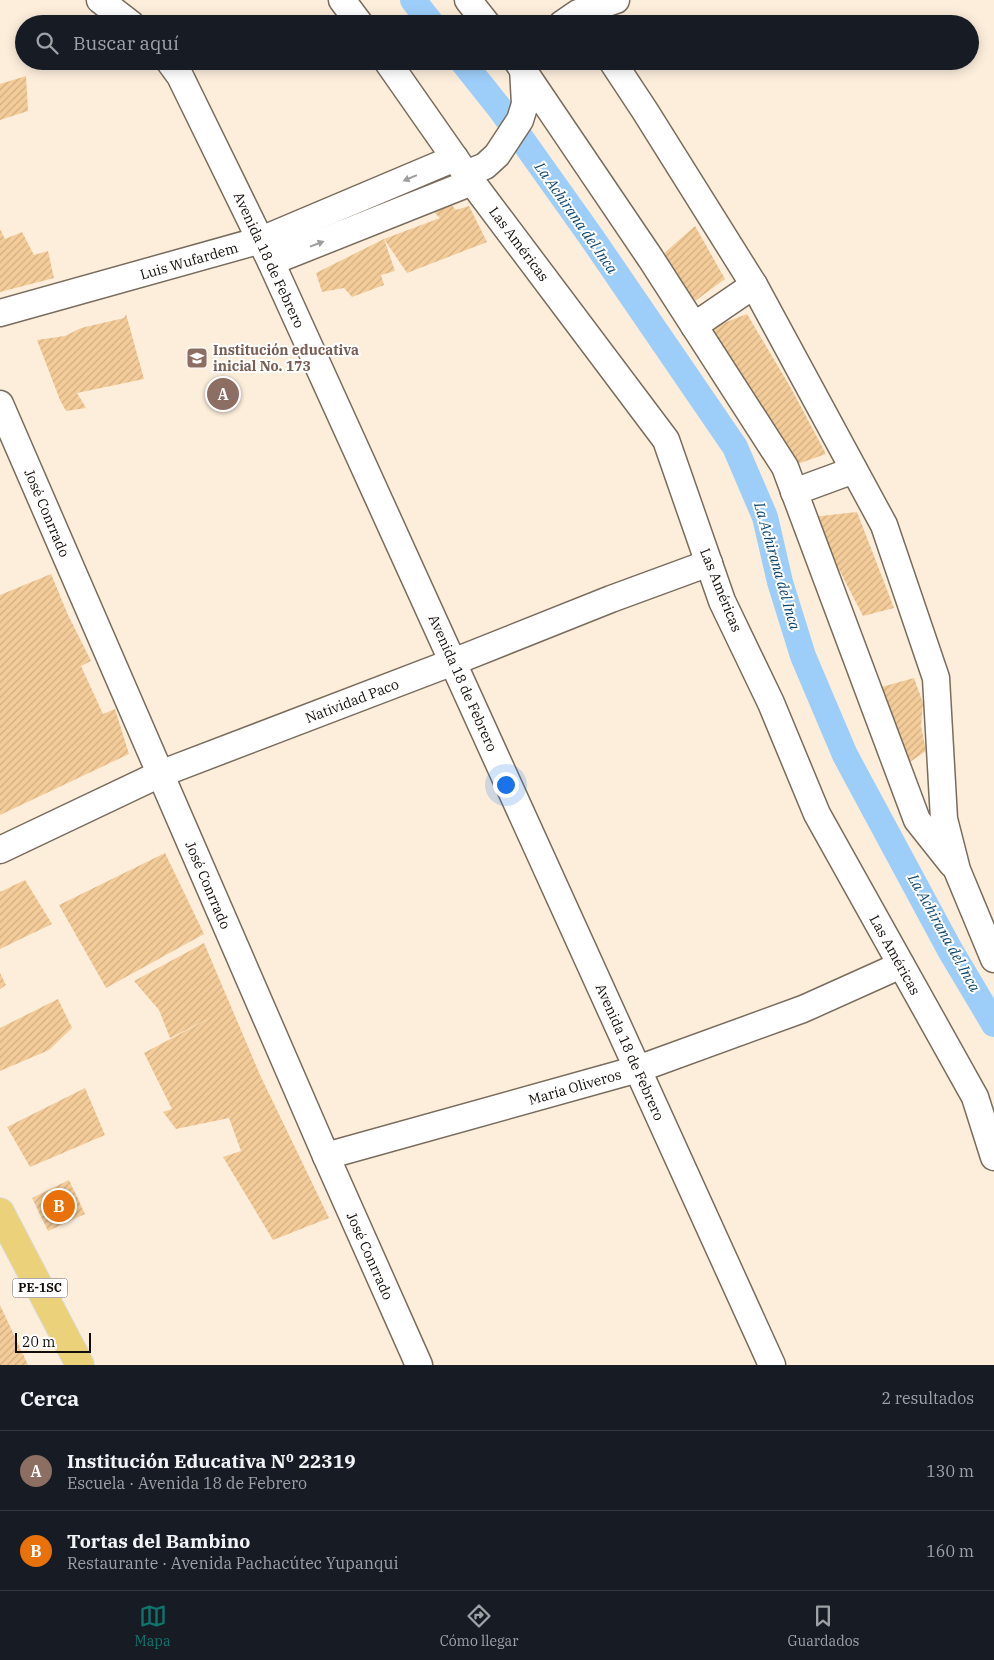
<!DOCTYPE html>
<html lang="es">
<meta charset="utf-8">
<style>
body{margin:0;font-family:"IBM Plex Serif",serif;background:#20242c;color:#f1f3f6}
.scale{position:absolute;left:15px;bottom:12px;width:76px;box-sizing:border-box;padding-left:5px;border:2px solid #120d08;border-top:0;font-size:14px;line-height:18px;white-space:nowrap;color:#120d08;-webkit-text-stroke:4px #fff;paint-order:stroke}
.you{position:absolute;left:505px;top:784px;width:18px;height:18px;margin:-12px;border:4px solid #fff;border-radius:50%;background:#1a73e8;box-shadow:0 0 0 8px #1a73e833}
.badge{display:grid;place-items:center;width:32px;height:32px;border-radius:50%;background:#0f766e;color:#fff;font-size:16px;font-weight:700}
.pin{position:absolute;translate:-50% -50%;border:2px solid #fff;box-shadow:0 1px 5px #0006}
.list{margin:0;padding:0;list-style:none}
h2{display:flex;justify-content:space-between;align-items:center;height:65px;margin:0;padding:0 20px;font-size:21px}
h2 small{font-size:16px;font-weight:400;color:#9ea1a6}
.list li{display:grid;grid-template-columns:32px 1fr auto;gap:15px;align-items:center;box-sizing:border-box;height:80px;padding:0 20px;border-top:1px solid #363941}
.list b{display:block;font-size:19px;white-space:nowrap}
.list p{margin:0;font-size:16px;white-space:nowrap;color:#9ea1a6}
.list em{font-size:16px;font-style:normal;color:#9ea1a6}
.icon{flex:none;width:28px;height:28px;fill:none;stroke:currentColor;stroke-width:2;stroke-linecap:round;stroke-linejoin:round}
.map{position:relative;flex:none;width:994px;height:1365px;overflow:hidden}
.search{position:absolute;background:#171b24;box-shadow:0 2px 12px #0003;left:15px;right:15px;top:15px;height:55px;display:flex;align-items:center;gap:12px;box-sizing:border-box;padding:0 18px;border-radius:28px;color:#9ea1a6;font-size:19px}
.sheet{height:225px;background:#171b24}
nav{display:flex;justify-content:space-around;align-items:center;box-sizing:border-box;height:70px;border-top:1px solid #363941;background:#171b24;font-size:14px;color:#9ea1a6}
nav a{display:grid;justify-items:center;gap:2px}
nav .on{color:#0f766e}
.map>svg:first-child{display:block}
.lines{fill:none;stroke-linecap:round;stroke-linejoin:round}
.canal{stroke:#9dcef9;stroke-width:26}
.building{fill:url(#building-hatch)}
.street-casing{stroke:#786c5c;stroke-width:29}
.primary-casing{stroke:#dedddc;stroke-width:30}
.street{stroke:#fff;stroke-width:26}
.primary{stroke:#ead17a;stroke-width:28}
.oneway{fill:#a09e9c}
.labels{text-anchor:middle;stroke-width:4;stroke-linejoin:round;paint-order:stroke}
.shield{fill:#fff;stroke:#595652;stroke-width:1}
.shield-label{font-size:12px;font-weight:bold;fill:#120d08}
.street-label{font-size:14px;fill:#120d08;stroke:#fff}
.education-label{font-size:14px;font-weight:bold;fill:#785e54;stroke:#fff;text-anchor:start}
.water-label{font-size:15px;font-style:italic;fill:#10476f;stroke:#fff}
</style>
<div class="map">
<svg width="994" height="1365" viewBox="0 0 994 1365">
<defs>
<pattern id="building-hatch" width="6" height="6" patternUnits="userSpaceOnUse" patternTransform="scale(1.25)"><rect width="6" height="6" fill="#f4cc9a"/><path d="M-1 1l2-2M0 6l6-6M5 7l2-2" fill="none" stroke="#d0ae83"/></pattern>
</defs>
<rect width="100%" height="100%" fill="#fdeedc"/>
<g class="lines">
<g class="canal">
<path d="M413 0 432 24"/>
<path d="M462 61 501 110 592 238 735 447 765 517 780 582 803 656 845 755 950 950 994 1024"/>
</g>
</g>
<g class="building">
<path d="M26 76 28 111 0 120V84Z"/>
<path d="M449 202 456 210 469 206 487 242 407 273 384 239 440 218 433 211Z"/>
<path d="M695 226 725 279 691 304 662 255Z"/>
<path d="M0 229 5 239 22 232 34 255 48 251 54 278 0 292Z"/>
<path d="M384 239 395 271 381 275 384 285 352 297 344 288 322 292 316 273Z"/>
<path d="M126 314 144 379 77 393 86 408 66 411 60 400 37 340 65 336 81 328 124 318Z"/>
<path d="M747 314 792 390 826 454 789 467 708 329Z"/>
<path d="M857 512 894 608 863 616 812 517Z"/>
<path d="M51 574 68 615 91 661 81 666 103 714 115 709 129 754 0 815V595Z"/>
<path d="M914 678 923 703 921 726 926 751 907 764 874 689Z"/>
<path d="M165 853 204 934 106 988 59 905Z"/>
<path d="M25 880 52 924 0 949V892Z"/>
<path d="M204 943 260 1075 329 1218 273 1240 223 1157 241 1151 229 1118 176 1129 163 1112 172 1109 144 1053 214 1016 170 1038 159 1010 134 981Z"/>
<path d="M0 973 6 985 0 989Z"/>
<path d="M58 999 72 1028 49 1050 0 1071V1028Z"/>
<path d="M85 1088 105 1135 30 1167 7 1127Z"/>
<path d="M69 1180 85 1214 48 1231 32 1198Z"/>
<path d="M0 1305 28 1365H0Z"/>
</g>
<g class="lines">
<g class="street-casing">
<g id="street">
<path d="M100 0 131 24"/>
<path d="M342 0 360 24"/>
<path d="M468 0 487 24"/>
<path d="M562 24 578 13 616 0"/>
<path d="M169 61 180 76 271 262 772 1365"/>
<path d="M387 61 466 174 666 440 722 601 771 703 817 814 975 1097 994 1157"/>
<path d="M517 61 651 259 785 467 917 820 952 864"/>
<path d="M612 61 645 111 754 285 884 525 936 678 944 819 957 870 994 959"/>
<path d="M466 174 485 166 497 155 520 120 525 104 523 68"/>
<path d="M271 262 472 182"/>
<path d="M0 313 261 240 455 158"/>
<path d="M694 326 754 285"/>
<path d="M0 404 326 1156 419 1365"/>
<path d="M794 492 854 470"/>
<path d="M0 850 160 774 453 662 611 599 709 563"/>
<path d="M326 1156 638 1069 803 1009 901 965"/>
</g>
</g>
<g class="primary-casing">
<path id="primary" d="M0 1212 80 1365"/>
</g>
<use href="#street" class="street"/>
<use href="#primary" class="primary"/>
</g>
<defs><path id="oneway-solid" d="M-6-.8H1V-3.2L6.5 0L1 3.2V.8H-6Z" transform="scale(1.25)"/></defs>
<g class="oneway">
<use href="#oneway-solid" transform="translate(410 178) rotate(157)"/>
<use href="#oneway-solid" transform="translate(317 244) rotate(-21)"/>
</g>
<defs>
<g id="school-square" transform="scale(1.125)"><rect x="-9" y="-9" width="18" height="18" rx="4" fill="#8d6e63" stroke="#fff"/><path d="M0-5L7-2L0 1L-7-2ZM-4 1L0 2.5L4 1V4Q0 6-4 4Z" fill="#fff"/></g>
</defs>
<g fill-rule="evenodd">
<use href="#school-square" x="197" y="358"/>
</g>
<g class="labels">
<rect class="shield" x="12.5" y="1278.5" width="55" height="19" rx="4"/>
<g class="shield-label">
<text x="40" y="1292">PE-1SC</text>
</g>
<g class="street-label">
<text transform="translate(519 244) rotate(53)" y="5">Las Américas</text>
<text transform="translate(269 260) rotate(65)" y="5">Avenida 18 de Febrero</text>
<text transform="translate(189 261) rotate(-16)" y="5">Luis Wufardem</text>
<text transform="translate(47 513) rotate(67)" y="5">José Conrrado</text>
<text transform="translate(721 590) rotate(68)" y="5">Las Américas</text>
<text transform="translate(463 683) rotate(66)" y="5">Avenida 18 de Febrero</text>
<text transform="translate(352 701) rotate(-21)" y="5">Natividad Paco</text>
<text transform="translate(208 885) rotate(67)" y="5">José Conrrado</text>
<text transform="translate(895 955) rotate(61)" y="5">Las Américas</text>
<text transform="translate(630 1052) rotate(66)" y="5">Avenida 18 de Febrero</text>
<text transform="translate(575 1087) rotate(-16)" y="5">María Oliveros</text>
<text transform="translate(370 1256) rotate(66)" y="5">José Conrrado</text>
</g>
<g class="education-label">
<text x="213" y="355">Institución educativa<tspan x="213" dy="16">inicial No. 173</tspan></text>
</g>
<g class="water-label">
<text transform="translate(576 218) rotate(55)" y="5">La Achirana del Inca</text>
<text transform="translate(777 566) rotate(74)" y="5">La Achirana del Inca</text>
<text transform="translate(944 933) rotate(61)" y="5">La Achirana del Inca</text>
</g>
</g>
</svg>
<div class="scale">20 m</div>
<div class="you"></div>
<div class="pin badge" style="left:223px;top:394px;background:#8d6e63">A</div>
<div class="pin badge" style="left:59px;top:1206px;background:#e8710a">B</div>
<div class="search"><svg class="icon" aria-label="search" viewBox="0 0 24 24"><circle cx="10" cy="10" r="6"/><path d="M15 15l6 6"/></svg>Buscar aquí</div>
</div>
<section class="sheet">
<h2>Cerca<small>2 resultados</small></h2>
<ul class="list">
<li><span class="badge" style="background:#8d6e63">A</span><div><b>Institución Educativa Nº 22319</b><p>Escuela · Avenida 18 de Febrero</p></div><em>130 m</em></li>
<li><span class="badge" style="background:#e8710a">B</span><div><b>Tortas del Bambino</b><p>Restaurante · Avenida Pachacútec Yupanqui</p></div><em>160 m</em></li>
</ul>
</section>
<nav>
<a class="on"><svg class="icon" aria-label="map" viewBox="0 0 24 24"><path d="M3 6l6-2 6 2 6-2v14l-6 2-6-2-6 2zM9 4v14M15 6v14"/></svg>Mapa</a>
<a><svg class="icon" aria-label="directions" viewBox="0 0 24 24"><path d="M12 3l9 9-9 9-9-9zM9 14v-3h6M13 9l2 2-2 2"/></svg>Cómo llegar</a>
<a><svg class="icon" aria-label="saved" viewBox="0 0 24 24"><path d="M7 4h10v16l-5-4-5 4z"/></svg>Guardados</a>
</nav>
